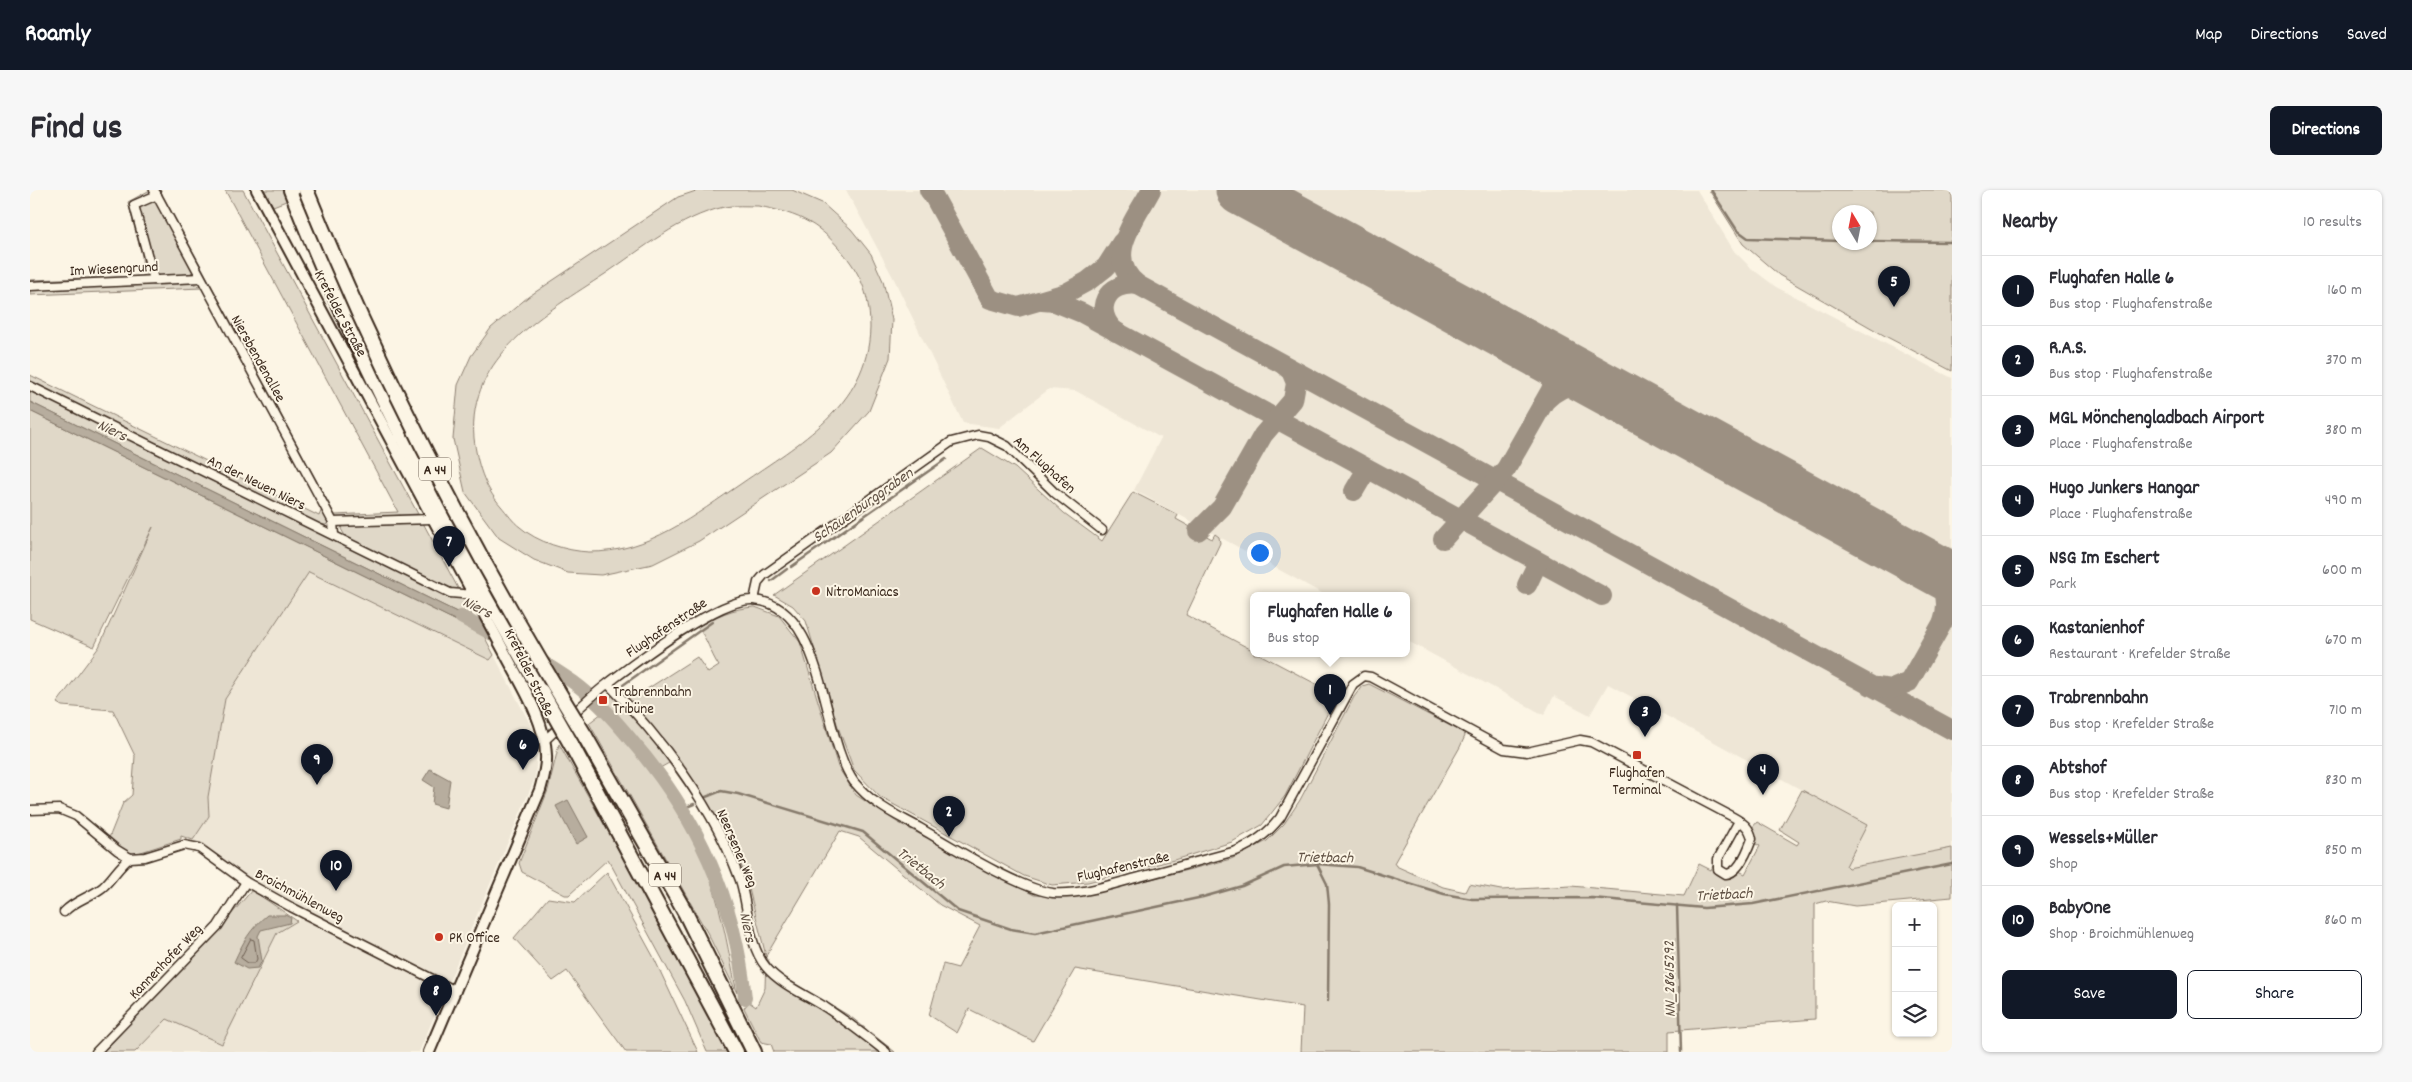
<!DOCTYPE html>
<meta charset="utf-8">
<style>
body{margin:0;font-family:Dekko,sans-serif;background:#f7f7f7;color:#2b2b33}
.controls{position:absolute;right:15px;bottom:15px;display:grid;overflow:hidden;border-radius:8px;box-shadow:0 1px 4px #0004}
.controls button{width:45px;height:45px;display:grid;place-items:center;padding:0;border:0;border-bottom:1px solid #e1e1e2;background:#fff;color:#2b2b33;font:25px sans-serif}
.compass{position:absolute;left:1802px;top:15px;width:45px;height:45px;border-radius:50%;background:#fff;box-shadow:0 1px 4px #0004;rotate:350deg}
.you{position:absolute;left:1229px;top:362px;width:18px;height:18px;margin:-12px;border:4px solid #fff;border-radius:50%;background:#1a73e8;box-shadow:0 0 0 8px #1a73e833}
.badge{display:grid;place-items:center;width:32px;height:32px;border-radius:50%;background:#111827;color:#fff;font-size:16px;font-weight:700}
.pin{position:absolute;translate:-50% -41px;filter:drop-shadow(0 1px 2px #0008)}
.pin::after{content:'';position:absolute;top:26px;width:18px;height:15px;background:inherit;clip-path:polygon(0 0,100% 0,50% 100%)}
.popup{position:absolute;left:1220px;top:402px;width:160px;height:65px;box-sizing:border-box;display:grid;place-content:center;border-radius:8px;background:#fff;filter:drop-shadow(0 1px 4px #0005);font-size:16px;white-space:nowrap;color:#7c7c81}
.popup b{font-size:19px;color:#2b2b33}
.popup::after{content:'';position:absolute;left:50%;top:100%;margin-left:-10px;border:10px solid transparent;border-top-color:#fff}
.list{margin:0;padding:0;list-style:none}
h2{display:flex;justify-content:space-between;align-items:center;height:65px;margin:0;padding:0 20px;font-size:21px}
h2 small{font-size:16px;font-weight:400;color:#7c7c81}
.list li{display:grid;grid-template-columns:32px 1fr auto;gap:15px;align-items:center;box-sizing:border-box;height:70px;padding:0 20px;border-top:1px solid #e1e1e2}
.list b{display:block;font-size:19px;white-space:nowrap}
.list p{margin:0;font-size:16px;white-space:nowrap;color:#7c7c81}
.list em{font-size:16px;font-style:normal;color:#7c7c81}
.actions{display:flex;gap:10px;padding:15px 20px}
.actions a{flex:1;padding:11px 0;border:1px solid #111827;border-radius:8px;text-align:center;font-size:18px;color:#111827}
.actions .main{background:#111827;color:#fff}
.icon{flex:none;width:28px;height:28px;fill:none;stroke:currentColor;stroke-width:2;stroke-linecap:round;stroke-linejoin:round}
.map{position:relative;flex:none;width:1922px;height:862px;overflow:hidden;border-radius:8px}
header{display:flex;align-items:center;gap:30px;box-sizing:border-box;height:70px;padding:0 25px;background:#111827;color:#fff}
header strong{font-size:24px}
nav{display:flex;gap:28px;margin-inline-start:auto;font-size:18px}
.intro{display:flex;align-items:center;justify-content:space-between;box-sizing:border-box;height:120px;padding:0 30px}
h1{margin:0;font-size:35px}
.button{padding:12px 22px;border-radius:8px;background:#111827;color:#fff;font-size:18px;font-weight:700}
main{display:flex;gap:30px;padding:0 30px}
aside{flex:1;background:#fff;border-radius:8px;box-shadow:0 1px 4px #0004}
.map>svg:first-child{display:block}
.built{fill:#eee6d6}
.green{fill:#e0d8c8;stroke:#8e8173;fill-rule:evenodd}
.water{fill:#b7ad9e;stroke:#85796b}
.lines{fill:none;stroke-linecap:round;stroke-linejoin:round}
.shore{stroke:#6d5e51;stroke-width:1}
.stream{stroke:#85796b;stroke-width:2.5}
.river{stroke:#b7ad9e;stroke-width:14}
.taxiway{stroke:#9c9082;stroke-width:20}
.runway{stroke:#9c9082;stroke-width:51}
.minor-casing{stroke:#3b2a1e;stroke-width:11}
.tertiary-casing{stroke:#3b2a1e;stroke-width:14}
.motorway-casing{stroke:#3b2a1e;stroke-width:18}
.minor{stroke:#fcf5e5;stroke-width:8}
.tertiary{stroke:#fcf5e5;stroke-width:10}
.motorway{stroke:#fcf5e5;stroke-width:14}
.motorway-bridge-casing{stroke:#3b2a1e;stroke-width:18;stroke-linecap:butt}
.motorway-bridge{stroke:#fcf5e5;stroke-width:14}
.poi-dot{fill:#c8321e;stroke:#fcf5e5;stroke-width:2}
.labels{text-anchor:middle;stroke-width:4;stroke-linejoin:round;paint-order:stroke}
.shield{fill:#fcf5e5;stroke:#75675a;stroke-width:1}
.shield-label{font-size:14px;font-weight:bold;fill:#3b2a1e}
.street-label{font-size:15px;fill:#3b2a1e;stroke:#fcf5e5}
.poi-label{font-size:15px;fill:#3b2a1e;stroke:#fcf5e5;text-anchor:start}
.water-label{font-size:16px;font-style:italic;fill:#605144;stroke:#fcf5e5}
</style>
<header>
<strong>Roamly</strong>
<nav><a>Map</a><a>Directions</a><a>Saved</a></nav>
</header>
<div class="intro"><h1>Find us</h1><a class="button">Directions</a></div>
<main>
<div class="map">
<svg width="1922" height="862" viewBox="0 0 1922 862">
<rect width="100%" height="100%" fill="#fcf5e5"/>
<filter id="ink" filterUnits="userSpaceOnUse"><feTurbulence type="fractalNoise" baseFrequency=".02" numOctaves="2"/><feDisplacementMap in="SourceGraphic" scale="10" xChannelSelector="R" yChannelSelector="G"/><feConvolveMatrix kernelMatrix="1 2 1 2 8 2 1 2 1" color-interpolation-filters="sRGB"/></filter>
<g filter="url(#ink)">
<g class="built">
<path d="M816 0H1667L1704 61 1721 78 1746 97 1922 188V658L1818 678 1816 676 1836 635 1578 494 1560 525 1524 506 1514 525 1376 450V406H1297L1104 300 1131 248 1046 201 1019 199 969 238 933 233 864 89Z"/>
<path d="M279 382 460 470 464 465 500 534 507 561 505 588 389 862H105L136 829 218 798 233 773 247 743 268 731 277 719 219 689 163 650 179 626 178 607 195 509Z"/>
</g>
<g class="green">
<path d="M120 0 122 3 102 13 120 85 118 88 0 93V90L113 86 112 66 98 12Z"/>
<path d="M127 0H130L305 325 368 322 195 0H213L388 324 308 329 303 325Z"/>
<path d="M234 0H285L243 16Z"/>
<path d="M669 0H762L792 13 821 39 841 64 853 91 862 130 860 168 839 221 801 263 669 351 623 374 571 385 538 383 504 370 469 348 435 302 423 249 428 195 441 166 461 138 498 107 648 7ZM728 16C771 24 791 34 818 69 834 90 840 112 840 138 838 216 768 254 712 293 665 325 618 363 559 362 536 361 507 352 490 337 483 332 477 323 471 316 454 297 447 273 444 248 437 166 516 123 575 84 612 59 650 27 694 17 704 15 717 16 728 16Z"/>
<path d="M1679 0H1922V181L1857 147 1749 85 1713 54ZM1810 22H1840V52H1810Z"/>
<path d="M125 9 162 78 163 81 158 86 131 87 124 80 108 18Z"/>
<path d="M162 91V94L173 97 299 331 296 335 288 334 0 194V185L289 326 292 319 172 98 0 105V98Z"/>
<path d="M0 199 419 406 434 409 445 431 0 212Z"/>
<path d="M0 221 453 444 464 465 460 470 279 382 195 509 178 607 179 626 163 650 151 646V649L105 664 94 661 79 648 93 613 102 605 105 566 83 520 32 516 27 513 69 457 123 337 64 457 0 429Z"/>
<path d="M952 258 985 278 1034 323 1072 351 1103 302 1148 325 1146 329 1182 349 1185 344 1189 347 1190 353 1156 425 1224 461V464H1229L1307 505 1255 606 1232 635 1202 652 1144 670 1058 692 1022 695 994 686 850 607 824 580 808 537 776 431 763 416 744 405Z"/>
<path d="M392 331 429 400 411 396 317 349 311 339 312 336 316 335Z"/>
<path d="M725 417 749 426 770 452 808 577 826 605 867 632 1004 705 1033 707 1062 704 1201 669 1237 651 1254 634 1270 610 1324 507 1332 496 1339 494 1434 543 1435 546 1430 557 1364 673 1366 676 1413 697 1435 702 1439 694 1471 700 1541 696 1654 706 1669 674 1681 680 1683 676 1685 683C1693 690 1702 689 1709 681L1715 684 1730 656 1724 653 1722 638 1727 632 1767 655 1769 652 1750 640 1772 600 1837 635 1816 676 1818 678 1922 658V707L1825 716 1796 711 1785 714V829L1639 841V862H1271L1273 817 1045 779 1003 851 939 819 927 843 899 825 913 774 928 778 950 736 910 715 829 647 810 641 736 766 744 781 821 827 865 862H744L741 854 731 852 714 818 719 812 726 817 735 798 736 766 717 691 695 633 679 621 674 612 666 611 639 573 630 578 571 515 583 505 614 501 667 467 678 483 689 476C680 463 677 447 667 437 686 426 703 418 725 417Z"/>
<path d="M572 523C618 568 658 627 680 688 693 725 699 765 707 803L678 744 559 533Z"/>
<path d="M529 554 649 768 697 862H677L655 811 578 669 539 705H535L492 682 489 673 518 600Z"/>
<path d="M577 682 623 766 668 862H596L537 781 523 791 484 748 518 708 545 712Z"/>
<path d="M222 700 267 731 247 743 192 854 137 829 105 862H73L183 746Z"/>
</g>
<g class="water">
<path d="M0 212 445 431 453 444 0 221Z"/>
<path d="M400 579 420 590 416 618 402 614 404 597 393 590Z"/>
<path d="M538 610 558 647 546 654 526 616Z"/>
<path d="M237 725H255L261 728 260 733 231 740 228 746 232 771 228 778 217 779 204 772C213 752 220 739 237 725Z"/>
</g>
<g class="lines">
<path class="shore" d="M221 749 224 750 227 769 225 773H218L211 768Z"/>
<g class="stream">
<path d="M1681 0 1707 40 1718 48 1810 51"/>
<path d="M1840 51 1922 52"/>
<path d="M761 377 916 269"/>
<path d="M741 391 757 379"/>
<path d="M593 495 682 432"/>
<path d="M676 607 691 601 708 604 833 642 928 721 981 739 1005 743 1173 707 1212 696 1254 677 1287 674 1327 677 1414 704 1442 709 1562 708 1674 718 1723 714 1922 674"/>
<path d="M654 618 664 614"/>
<path d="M1287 674 1297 694 1299 714 1298 811"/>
<path d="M1647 715 1651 862"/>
</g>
<g class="river">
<path d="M431 427 474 450"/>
<path d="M508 469C520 477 532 484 543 492 565 508 585 530 602 551 667 626 705 709 715 808"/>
</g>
<g class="taxiway">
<path d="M899 0 903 5 960 109 988 117 1036 103 1058 91 1076 77 1092 52"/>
<path d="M1121 0C1106 29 1072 68 1108 95L1922 540"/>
<path d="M1012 111 1025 112 1052 123 1572 406"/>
<path d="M1086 142C1061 121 1077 90 1108 95"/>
<path d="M1516 210C1535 191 1554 192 1578 200"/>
<path d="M1324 301 1337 279"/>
<path d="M1168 341 1192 317 1233 245 1263 210 1266 193 1261 181 1255 176"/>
<path d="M1413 349 1476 279 1521 200C1526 184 1520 174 1509 163"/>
<path d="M1890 371C1910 387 1922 405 1913 431"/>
<path d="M1497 395 1508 372"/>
<path d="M1847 497 1862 499 1879 492 1922 416"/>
</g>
<path class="runway" d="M1211 0 1922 388"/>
<g class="minor-casing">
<g id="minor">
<path d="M124 0 303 332 304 345"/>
<path d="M124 90 104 15 127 5"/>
<path d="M0 96 170 88"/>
<path d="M0 196 420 403 444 405"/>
<path d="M303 332 402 329"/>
<path d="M724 410 728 392 734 385 921 252 948 245 959 247 977 256 1025 303 1072 340"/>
<path d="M578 494C633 550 683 616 710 690 719 717 717 754 736 777 750 794 776 805 795 817 816 831 836 846 856 862"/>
<path d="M514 551C535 532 555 511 577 494 606 472 689 408 723 410 796 414 790 545 824 592 830 599 839 608 847 613 860 623 876 630 890 638 921 656 989 699 1023 703 1050 705 1080 695 1106 688 1140 679 1173 670 1206 661 1225 653 1237 644 1250 628L1323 494 1334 486 1341 487 1474 559 1497 562 1550 550 1561 552 1703 627C1712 632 1720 637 1722 649 1718 660 1709 683 1696 684L1688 679V669L1709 631"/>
<path d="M0 620 29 619 46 626 87 660 100 668 115 667 154 655 169 658 216 692 261 717 426 801"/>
<path d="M34 722C45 710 61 707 73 697 83 688 89 676 100 668"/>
<path d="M66 862 188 736 216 692"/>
</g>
</g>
<g class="tertiary-casing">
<path id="tertiary" d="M227 0 475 463C491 494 515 530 516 565 517 577 513 589 510 600L399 862"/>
</g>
<g class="motorway-casing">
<g id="motorway">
<path d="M261 0C329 175 418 339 511 501"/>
<path d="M555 546 655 722 724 862"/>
<path d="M541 554 706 862"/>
</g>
</g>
<use href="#minor" class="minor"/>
<use href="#tertiary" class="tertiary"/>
<use href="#motorway" class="motorway"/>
<g class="motorway-bridge-casing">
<g id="motorway-bridge">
<path d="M276 0C353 190 448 372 555 546"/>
<path d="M511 501 541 554"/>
</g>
</g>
<use href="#motorway-bridge" class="motorway-bridge"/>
</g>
</g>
<g class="poi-dot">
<circle cx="786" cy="401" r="5"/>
<rect x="568" y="505" width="10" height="10" rx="2.5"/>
<rect x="1602" y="560" width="10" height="10" rx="2.5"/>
<circle cx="409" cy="747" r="5"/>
</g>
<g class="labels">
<g class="shield">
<rect x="389" y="267.5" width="32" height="23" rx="4"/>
<rect x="619" y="673.5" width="32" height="23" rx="4"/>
</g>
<g class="shield-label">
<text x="405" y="284">A 44</text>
<text x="635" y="690">A 44</text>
</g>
<g class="street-label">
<text transform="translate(84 78) rotate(-3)" y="5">Im Wiesengrund</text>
<text transform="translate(311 123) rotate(62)" y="5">Krefelder Straße</text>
<text transform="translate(229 168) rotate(61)" y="5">Niersbendenallee</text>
<text transform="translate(1015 274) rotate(42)" y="5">Am Flughafen</text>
<text transform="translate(227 292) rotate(26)" y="5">An der Neuen Niers</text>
<text transform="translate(636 437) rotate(-34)" y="5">Flughafenstraße</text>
<text transform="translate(500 482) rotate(64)" y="5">Krefelder Straße</text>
<text transform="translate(708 658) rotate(67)" y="5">Neersener Weg</text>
<text transform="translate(1093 676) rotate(-13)" y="5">Flughafenstraße</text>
<text transform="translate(270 705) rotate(28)" y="5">Broichmühlenweg</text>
<text transform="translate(135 771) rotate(-46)" y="5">Kannenhofer Weg</text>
</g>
<g class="poi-label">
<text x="796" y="406">NitroManiacs</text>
<text x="583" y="506">Trabrennbahn<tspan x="583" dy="17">Tribüne</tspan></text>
<text x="1607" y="587" text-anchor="middle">Flughafen<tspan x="1607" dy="17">Terminal</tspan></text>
<text x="419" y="752">PK Office</text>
</g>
<g class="water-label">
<text transform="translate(83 239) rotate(26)" y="6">Niers</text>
<text transform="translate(832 314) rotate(-35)" y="6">Schauenburggraben</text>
<text transform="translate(448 416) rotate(27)" y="6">Niers</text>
<text transform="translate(1295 666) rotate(1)" y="6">Trietbach</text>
<text transform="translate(892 677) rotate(39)" y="6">Trietbach</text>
<text transform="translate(1694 703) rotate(-3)" y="6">Trietbach</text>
<text transform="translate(719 737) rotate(78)" y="6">Niers</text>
<text transform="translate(1638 789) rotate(-91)" y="6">NN_28615292</text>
</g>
</g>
</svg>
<div class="controls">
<button>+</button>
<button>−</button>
<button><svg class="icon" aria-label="layers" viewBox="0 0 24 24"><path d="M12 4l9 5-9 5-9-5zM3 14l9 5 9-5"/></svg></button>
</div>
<svg class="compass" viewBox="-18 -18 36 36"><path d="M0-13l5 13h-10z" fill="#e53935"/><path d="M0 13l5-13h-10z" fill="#7c7c81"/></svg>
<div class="you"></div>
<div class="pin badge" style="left:1300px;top:525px">1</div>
<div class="popup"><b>Flughafen Halle 6</b>Bus stop</div>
<div class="pin badge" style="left:919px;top:647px">2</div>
<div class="pin badge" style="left:1615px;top:547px">3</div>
<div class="pin badge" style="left:1733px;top:605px">4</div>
<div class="pin badge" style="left:1864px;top:117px">5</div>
<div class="pin badge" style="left:493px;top:580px">6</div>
<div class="pin badge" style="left:419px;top:377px">7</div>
<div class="pin badge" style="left:406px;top:826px">8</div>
<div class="pin badge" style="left:287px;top:595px">9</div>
<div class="pin badge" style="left:306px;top:701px">10</div>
</div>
<aside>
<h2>Nearby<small>10 results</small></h2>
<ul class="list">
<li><span class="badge">1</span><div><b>Flughafen Halle 6</b><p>Bus stop · Flughafenstraße</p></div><em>160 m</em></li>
<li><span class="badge">2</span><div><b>R.A.S.</b><p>Bus stop · Flughafenstraße</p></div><em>370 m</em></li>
<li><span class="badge">3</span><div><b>MGL Mönchengladbach Airport</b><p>Place · Flughafenstraße</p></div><em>380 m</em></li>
<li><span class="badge">4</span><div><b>Hugo Junkers Hangar</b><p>Place · Flughafenstraße</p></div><em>490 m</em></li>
<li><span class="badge">5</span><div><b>NSG Im Eschert</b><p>Park</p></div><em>600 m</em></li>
<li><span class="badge">6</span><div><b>Kastanienhof</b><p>Restaurant · Krefelder Straße</p></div><em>670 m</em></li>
<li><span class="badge">7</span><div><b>Trabrennbahn</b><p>Bus stop · Krefelder Straße</p></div><em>710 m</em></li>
<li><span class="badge">8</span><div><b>Abtshof</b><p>Bus stop · Krefelder Straße</p></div><em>830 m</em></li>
<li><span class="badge">9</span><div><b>Wessels+Müller</b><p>Shop</p></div><em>850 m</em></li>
<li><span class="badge">10</span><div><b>BabyOne</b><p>Shop · Broichmühlenweg</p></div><em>860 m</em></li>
</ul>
<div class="actions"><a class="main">Save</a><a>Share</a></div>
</aside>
</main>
